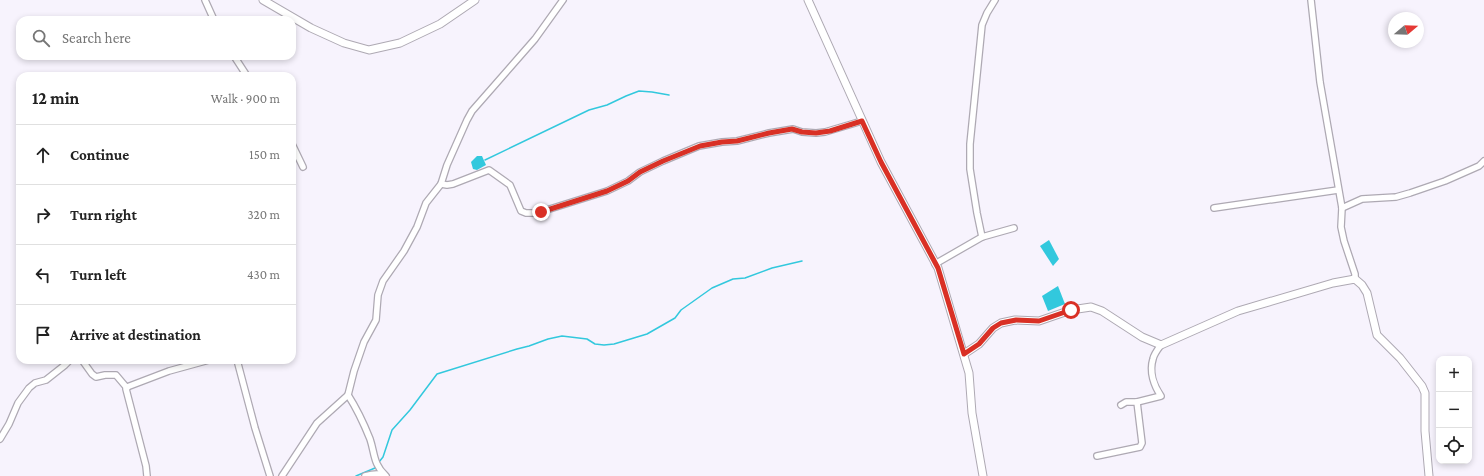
<!DOCTYPE html>
<meta charset="utf-8">
<style>
body{margin:0;font-family:"Crimson Pro",serif;background:#f6f6f6;color:#222}
.controls{position:absolute;right:12px;bottom:12px;display:grid;overflow:hidden;border-radius:8px;box-shadow:0 2px 6px #0003}
.controls button{width:36px;height:36px;display:grid;place-items:center;padding:0;border:0;border-bottom:1px solid #e0e0e0;background:#fff;color:#222;font:20px sans-serif}
.compass{position:absolute;left:1388px;top:12px;width:36px;height:36px;border-radius:50%;background:#fff;box-shadow:0 2px 6px #0003;rotate:71deg}
.stop{position:absolute;width:12px;height:12px;margin:-9px;border:3px solid #d93025;border-radius:50%;background:#fff}
.stop.end{background:#d93025;border-color:#fff;box-shadow:0 1px 4px #0008}
.list{margin:0;padding:0;list-style:none}
h2{display:flex;justify-content:space-between;align-items:center;height:52px;margin:0;padding:0 16px;font-size:17px}
h2 small{font-size:13px;font-weight:400;color:#767676}
.list li{display:grid;grid-template-columns:26px 1fr auto;gap:12px;align-items:center;box-sizing:border-box;height:60px;padding:0 16px;border-top:1px solid #e0e0e0}
.list b{display:block;font-size:15px;white-space:nowrap}
.list em{font-size:13px;font-style:normal;color:#767676}
.icon{flex:none;width:22px;height:22px;fill:none;stroke:currentColor;stroke-width:2;stroke-linecap:round;stroke-linejoin:round}
.map{position:relative;flex:none;width:1484px;height:476px;overflow:hidden}
.search{position:absolute;background:#fff;box-shadow:0 2px 6px #0003;left:16px;top:16px;width:280px;height:44px;display:flex;align-items:center;gap:10px;box-sizing:border-box;padding:0 14px;border-radius:12px;color:#767676;font-size:15px}
.panel{position:absolute;background:#fff;box-shadow:0 2px 6px #0003;left:16px;top:72px;width:280px;height:292px;border-radius:12px}
.map>svg:first-child{display:block}
.water{fill:#32c8dd}
.lines{fill:none;stroke-linecap:round;stroke-linejoin:round}
.stream{stroke:#32c8dd;stroke-width:1.5}
.minor-casing{stroke:#aea9b3;stroke-width:8}
.tertiary-casing{stroke:#aea9b3;stroke-width:9}
.minor{stroke:#fff;stroke-width:5.5}
.tertiary{stroke:#fff;stroke-width:7}
.route{stroke:#d93025;stroke-width:5}
</style>
<div class="map">
<svg width="1484" height="476" viewBox="0 0 1484 476">
<rect width="100%" height="100%" fill="#f7f3fd"/>
<g class="water">
<path d="M477 156H482L486 165 477 170 473 169 471 162Z"/>
<path d="M1049 240 1059 259 1053 266 1040 246Z"/>
<path d="M1058 286 1065 304 1048 311 1042 296Z"/>
</g>
<g class="lines">
<g class="stream">
<path d="M485 160 589 110 607 105 626 96 639 91 652 92 669 95"/>
<path d="M379 462 383 457 392 430 410 410 437 374 517 349 529 346 548 339 562 336 587 339 595 344 604 345 614 344 647 334 675 318 681 310 712 288 733 279 745 278 772 268 802 261"/>
<path d="M356 476 375 468 377 465"/>
</g>
<g class="minor-casing">
<g id="minor">
<path d="M205 0 214 20"/>
<path d="M1311 0 1320 82 1342 208 1341 227 1344 241 1355 274V279"/>
<path d="M234 56 247 76"/>
<path d="M292 144 303 167"/>
<path d="M441 184 447 185 453 184 489 170 510 185 521 211 526 213H537L607 191 628 181 640 172 663 161 699 146 722 142 737 141 769 133 793 129 802 132 816 133 825 132 862 121"/>
<path d="M1214 208 1338 190"/>
<path d="M1342 208 1362 199 1396 197 1410 193 1445 181 1479 166 1484 161"/>
<path d="M982 237 977 213 970 169V144L982 25 987 13 995 0"/>
<path d="M935 264 982 237 1014 228"/>
<path d="M82 360 92 374 96 377 105 375H116L127 388"/>
<path d="M237 360 255 428 270 476"/>
<path d="M1121 405 1126 402H1137L1161 396C1154 386 1149 372 1153 359 1154 354 1158 349 1161 345"/>
<path d="M0 439 9 424 18 403 29 388 35 383 46 380 65 365 70 360"/>
<path d="M1097 456 1140 447 1142 443 1137 402"/>
<path d="M147 476 146 466 126 389 127 387 169 371 209 360"/>
<path d="M282 476 317 423 348 395"/>
<path d="M365 476C372 474 377 473 384 475"/>
<path d="M386 476C373 464 375 454 370 439 364 424 357 409 348 395L354 371 364 342 376 320 378 295 383 281 404 251 417 227 426 203 441 184 447 165 467 120 472 111 535 39 563 0"/>
</g>
</g>
<g class="tertiary-casing">
<g id="tertiary">
<path d="M263 0 311 28 344 43 369 50 400 43 440 24 475 0"/>
<path d="M808 0 881 162 938 268 969 373 972 413 983 476"/>
<path d="M964 354 979 344 993 328 1001 323 1015 320 1039 321 1071 310 1091 307 1102 311 1142 337 1161 345 1238 311 1333 283 1355 279 1362 285 1367 293 1377 335 1400 358 1422 386 1425 393V431L1429 476"/>
</g>
</g>
<use href="#minor" class="minor"/>
<use href="#tertiary" class="tertiary"/>
</g>
<g class="lines">
<path class="route" d="M541 212 607 191 628 181 640 172 663 161 700 146 722 142 737 141 769 133 792 129 802 132 816 133 830 131 862 121 881 162 938 268 964 354 979 344 993 328 1001 323 1016 320 1039 321 1071 310"/>
</g>
</svg>
<div class="controls">
<button>+</button>
<button>−</button>
<button><svg class="icon" aria-label="locate" viewBox="0 0 24 24"><circle cx="12" cy="12" r="6"/><path d="M12 2v4M12 18v4M2 12h4M18 12h4"/></svg></button>
</div>
<svg class="compass" viewBox="-18 -18 36 36"><path d="M0-13l5 13h-10z" fill="#e53935"/><path d="M0 13l5-13h-10z" fill="#767676"/></svg>
<div class="stop" style="left:1071px;top:310px"></div>
<div class="stop end" style="left:541px;top:212px"></div>
<div class="search"><svg class="icon" aria-label="search" viewBox="0 0 24 24"><circle cx="10" cy="10" r="6"/><path d="M15 15l6 6"/></svg>Search here</div>
<section class="panel">
<h2>12 min<small>Walk · 900 m</small></h2>
<ul class="list">
<li><svg class="icon" aria-label="ahead" viewBox="0 0 24 24"><path d="M12 20V5M6 11l6-6 6 6"/></svg><div><b>Continue</b></div><em>150 m</em></li>
<li><svg class="icon" aria-label="right" viewBox="0 0 24 24"><path d="M7 20v-9h11M14 6l5 5-5 5"/></svg><div><b>Turn right</b></div><em>320 m</em></li>
<li><svg class="icon" aria-label="left" viewBox="0 0 24 24"><path d="M17 20v-9H6M10 6l-5 5 5 5"/></svg><div><b>Turn left</b></div><em>430 m</em></li>
<li><svg class="icon" aria-label="arrive" viewBox="0 0 24 24"><path d="M6 21V4h12l-3 4 3 4H6"/></svg><div><b>Arrive at destination</b></div></li>
</ul>
</section>
</div>
